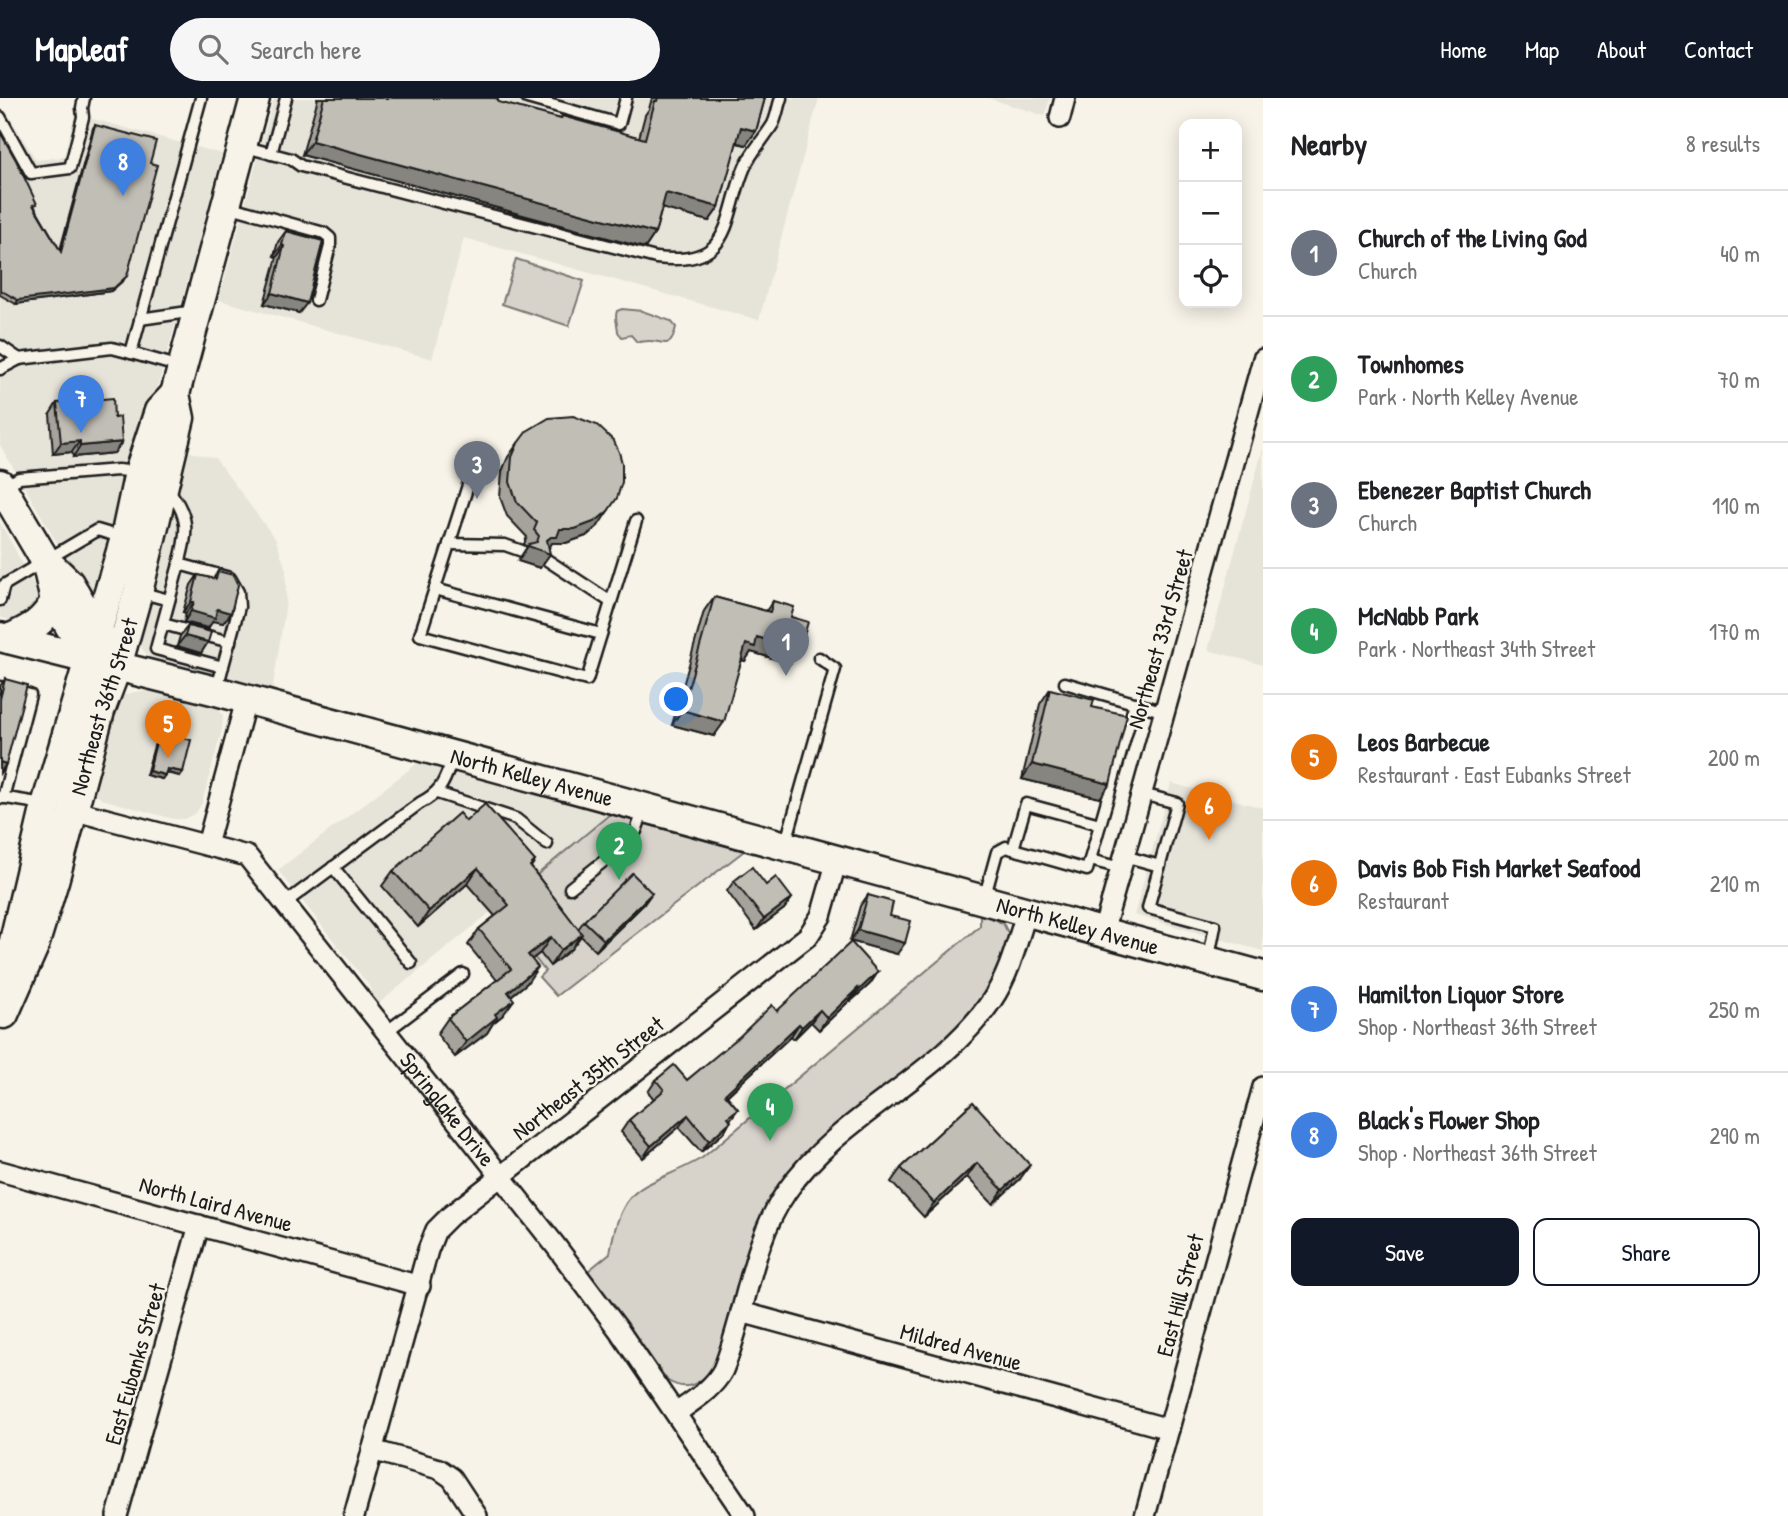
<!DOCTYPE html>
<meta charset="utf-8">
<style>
body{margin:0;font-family:"Patrick Hand",sans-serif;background:#f6f6f6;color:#202124}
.controls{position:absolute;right:21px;top:21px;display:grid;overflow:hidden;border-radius:14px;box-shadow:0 4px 18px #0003}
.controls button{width:63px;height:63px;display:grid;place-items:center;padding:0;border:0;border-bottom:2px solid #e0e0e0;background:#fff;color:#202124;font:35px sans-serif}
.you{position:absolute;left:677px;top:602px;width:24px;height:24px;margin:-18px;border:5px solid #fff;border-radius:50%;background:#1a73e8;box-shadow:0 0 0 10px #1a73e833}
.badge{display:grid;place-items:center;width:46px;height:46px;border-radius:50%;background:#111827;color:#fff;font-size:23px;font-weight:700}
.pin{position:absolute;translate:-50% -58px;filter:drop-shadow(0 2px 4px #0008)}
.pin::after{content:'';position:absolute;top:37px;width:24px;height:21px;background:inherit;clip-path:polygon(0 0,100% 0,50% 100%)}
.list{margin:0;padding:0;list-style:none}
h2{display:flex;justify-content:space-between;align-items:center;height:91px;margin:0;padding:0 28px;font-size:30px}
h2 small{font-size:23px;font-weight:400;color:#757577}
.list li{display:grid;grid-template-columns:46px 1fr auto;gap:21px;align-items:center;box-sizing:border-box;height:126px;padding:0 28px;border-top:2px solid #e0e0e0}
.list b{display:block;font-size:26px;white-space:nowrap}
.list p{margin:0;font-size:23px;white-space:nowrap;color:#757577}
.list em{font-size:23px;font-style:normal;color:#757577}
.actions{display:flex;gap:14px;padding:21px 28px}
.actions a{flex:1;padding:16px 0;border:2px solid #111827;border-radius:14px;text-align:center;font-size:24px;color:#111827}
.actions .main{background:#111827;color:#fff}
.icon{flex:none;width:38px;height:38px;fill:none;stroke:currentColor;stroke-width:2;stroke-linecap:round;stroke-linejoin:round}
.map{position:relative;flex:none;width:1263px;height:1418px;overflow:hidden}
header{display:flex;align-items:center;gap:42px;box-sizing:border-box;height:98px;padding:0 35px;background:#111827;color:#fff}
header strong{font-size:33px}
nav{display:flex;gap:38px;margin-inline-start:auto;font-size:24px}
.search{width:490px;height:63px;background:#f6f6f6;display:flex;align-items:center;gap:18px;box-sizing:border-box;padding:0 24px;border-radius:38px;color:#757577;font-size:26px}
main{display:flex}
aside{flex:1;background:#fff}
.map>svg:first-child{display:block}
.built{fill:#e6e3d9}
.green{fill:#d7d3cb;stroke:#7a7874;stroke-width:2}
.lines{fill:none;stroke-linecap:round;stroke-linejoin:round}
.lane-casing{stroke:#1c1c1c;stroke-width:15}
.street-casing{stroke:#1c1c1c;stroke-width:24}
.secondary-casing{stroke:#1c1c1c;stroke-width:33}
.lane{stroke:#f7f3e8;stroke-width:10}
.street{stroke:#f7f3e8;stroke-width:19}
.secondary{stroke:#f7f3e8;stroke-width:28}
.wall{fill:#a5a39c;stroke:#1c1c1c;stroke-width:2}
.shaded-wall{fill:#86857f;stroke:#1c1c1c;stroke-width:2}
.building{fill:#c0beb5;stroke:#1c1c1c;stroke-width:2}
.labels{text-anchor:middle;stroke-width:5;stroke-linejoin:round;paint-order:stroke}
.street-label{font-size:23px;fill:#1c1c1c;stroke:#f7f3e8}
</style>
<header>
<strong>Mapleaf</strong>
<div class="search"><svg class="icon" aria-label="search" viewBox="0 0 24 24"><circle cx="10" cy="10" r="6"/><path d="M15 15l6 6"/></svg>Search here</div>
<nav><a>Home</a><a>Map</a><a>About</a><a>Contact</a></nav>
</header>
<main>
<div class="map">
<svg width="1263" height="1418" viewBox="0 0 1263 1418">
<rect width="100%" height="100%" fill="#f7f3e8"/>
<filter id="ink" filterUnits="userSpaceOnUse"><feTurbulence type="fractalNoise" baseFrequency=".0143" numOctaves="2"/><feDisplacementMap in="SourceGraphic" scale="14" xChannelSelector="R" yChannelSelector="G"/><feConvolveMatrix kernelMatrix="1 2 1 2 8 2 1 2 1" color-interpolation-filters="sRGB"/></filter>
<g filter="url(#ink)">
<g class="built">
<path d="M274 0H819L759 222 464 140 432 261 219 202Z"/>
<path d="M988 0H1050L1045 18Z"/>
<path d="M6 13 36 62 64 59 75 16 222 56 184 196 158 287 125 388 95 499 88 498 0 347V16Z"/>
<path d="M1263 350V567L1208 552Z"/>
<path d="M182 352 215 360 276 442 286 472V505L272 594 158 563 150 560 138 546 136 534Z"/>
<path d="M0 424 44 505 22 526 0 519Z"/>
<path d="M147 593 219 611 223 618 222 632 202 705 196 715 184 721H173L102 701 95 696 93 689 118 602 124 597 134 594Z"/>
<path d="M419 664 610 716 377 907 373 900 371 890 278 772Z"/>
<path d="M1171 685 1263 710V853L1134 817Z"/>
</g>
<g class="green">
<path d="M516 161 584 183 569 228 502 206Z"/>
<path d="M622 211 642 213 671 223 676 229C671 253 665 243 649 243 645 243 641 244 637 244L631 237 622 239 618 234C618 227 614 220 617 213Z"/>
<path d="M610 716 744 753 556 898 539 879 545 873 496 811Z"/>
<path d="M980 817 995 821 1004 827 1009 837V847L985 898 961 928 837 1027 796 1064 780 1085 756 1131 719 1261C707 1280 691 1297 668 1283L588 1173 610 1155C622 1080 646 1092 702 1060L980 828Z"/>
</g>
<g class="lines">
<g class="lane-casing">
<g id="lane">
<path d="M527 0 619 26 626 0"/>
<path d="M0 19 31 75 70 70 83 19 82 10 84 0"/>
<path d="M246 49 291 61 301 68 656 160C734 169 723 123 744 71 750 55 764 41 773 26 777 18 778 8 781 0"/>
<path d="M271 56 286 0"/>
<path d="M227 108 324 135 330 140V148L316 202"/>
<path d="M140 221 195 213"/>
<path d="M0 248 19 261 112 250 131 255 201 0"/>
<path d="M131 255 181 269"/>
<path d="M0 271 19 261"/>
<path d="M479 353 420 537 587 582 636 423"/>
<path d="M2 389 19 380 118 372 138 374"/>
<path d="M167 390C190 418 188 433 179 466"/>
<path d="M449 446 505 447 522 453"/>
<path d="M544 460 611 504"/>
<path d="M435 491 601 536"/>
<path d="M139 494 169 502"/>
<path d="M0 502 4 487 97 432 124 440"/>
<path d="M163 526 230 544"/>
<path d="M1065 585 1165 614"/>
<path d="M0 589 30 597 3 700"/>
<path d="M217 590 239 509 238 494 230 480 179 466 156 551 223 569"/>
<path d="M437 695 516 721 547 746"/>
<path d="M1142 696 1177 705 1148 810 1215 828 1209 859"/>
<path d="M0 699 44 706"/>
<path d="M786 744 835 571 819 560"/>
<path d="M1013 751 1026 706 1100 726"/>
<path d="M1124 758 1160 768"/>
<path d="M1090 762 1121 770"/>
<path d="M333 769 411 865"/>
<path d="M570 790 629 743 636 733 644 711"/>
<path d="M984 801 997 754 1006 749 1087 772 1135 605"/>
<path d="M285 805 420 705C443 693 444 683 453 660"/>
<path d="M386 934 463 876"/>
</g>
</g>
<g class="street-casing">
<g id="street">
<path d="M1060 20 1065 0"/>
<path id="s1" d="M72 712 247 758 555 1147 618 1231 745 1418"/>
<path d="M207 747 246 602"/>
<path d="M1103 834 1263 261"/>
<path d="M0 1073 420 1188"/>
<path d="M741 1214 1169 1331"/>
<path d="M676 1315C693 1303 713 1291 723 1272 747 1213 750 1146 787 1093 840 1016 939 980 992 902 1010 875 1017 844 1027 813"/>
<path d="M372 1352 439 1371 452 1380 477 1418"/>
<path d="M117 1418 199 1127"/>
<path d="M354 1418 428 1152 436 1132 450 1118 808 838 821 818 837 762"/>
<path d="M1145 1418 1263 989"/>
</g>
</g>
<g class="secondary-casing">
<g id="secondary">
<path d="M0 386 45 462 69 485 104 544"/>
<path d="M46 463 55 503 89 562"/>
<path id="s2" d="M0 539 216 593 1263 878"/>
<path d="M9 541C32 530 43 525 55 503"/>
<path d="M9 882 14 843 46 707 125 440 139 374 159 313 175 296"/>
<path id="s3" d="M4 916 34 848 54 783 100 613 117 568 138 494 180 320 175 296 255 0"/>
</g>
</g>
<use href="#lane" class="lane"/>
<use href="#street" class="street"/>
<use href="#secondary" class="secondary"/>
</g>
<g class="wall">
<path d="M316 0H495L498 4 560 21 562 18 639 40 645 17 649 11 652 0H765L756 33 746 47 736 45 719 109 709 123 662 110 655 135 645 150 302 57 318 0Z"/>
<path d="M95 27 150 65 124 182 111 193 16 206 0 197V34L35 109 60 152 93 30Z"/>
<path d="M286 133 299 215 264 206 277 159 274 158 278 144Z"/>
<path d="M57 305 114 320 122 344 114 355 73 359 72 354 53 356 50 316Z"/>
<path d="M518 345 598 428 586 438 566 445H552L549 450 540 470 518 463 527 449 524 446 527 439 507 418 500 399 502 373 508 359Z"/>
<path d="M218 473 223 525 213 523 208 530 184 524 186 515 183 514 191 487 198 477 213 481Z"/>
<path d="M714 499 766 513 773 503 791 519 800 551 790 565 751 554 745 563 742 562 714 638 672 627 704 513Z"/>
<path d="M188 528 208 544 201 555 177 548 180 538Z"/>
<path d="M5 581 6 666 0 675V588Z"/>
<path d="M1050 591 1092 609 1100 700 1022 681 1040 606Z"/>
<path d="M173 637 180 678 165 675 162 681 146 677 154 648 156 644 169 647 171 640Z"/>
<path d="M466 723 535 763 531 769 578 831 584 823 644 806 596 853 581 838 571 851 550 868 540 855 531 862 527 885 511 898 503 917 493 925 487 935 455 959 437 936 448 920 497 882 468 847 479 831 495 818 467 786 418 829 382 788 393 773Z"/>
<path d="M734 783 766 787 792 800 784 811 756 832 727 793Z"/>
<path d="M868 797 897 856 850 843 860 808Z"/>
<path d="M878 874 870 886 851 903 850 902 819 932 811 924 794 941 791 938 727 998 738 1011 730 1022 723 1035 701 1054 679 1029 643 1060 621 1034 629 1022 654 1001 648 994 656 982H687L777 913Z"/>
<path d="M973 1004 1020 1081 993 1106 967 1079 924 1119 891 1084 901 1070Z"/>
</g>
<g class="shaded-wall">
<path d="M741 29 756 33 746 47 731 43Z"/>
<path d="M312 43 655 135 645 150 302 57Z"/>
<path d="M666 95 719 109 709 123 657 109Z"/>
<path d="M282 147 284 148 277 159 274 158Z"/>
<path d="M127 178 111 193 16 206 18 202Z"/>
<path d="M272 195 307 205 299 215 264 206Z"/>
<path d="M80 343 72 354 53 356 61 345Z"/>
<path d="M122 344 114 355 73 359 80 348Z"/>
<path d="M608 413 598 428 586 438 566 445H552L547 453 550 456 540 470 518 463 528 448 547 442 560 431Z"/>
<path d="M191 504H194L186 515 183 514Z"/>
<path d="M217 511 231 515 223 525 213 523 208 530 184 524 191 513Z"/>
<path d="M185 538 208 544 201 555 177 548Z"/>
<path d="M757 539 800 551 790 565 751 554 745 563 736 560 746 546Z"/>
<path d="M682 612 724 624 714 638 672 627Z"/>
<path d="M0 664 6 666 0 675Z"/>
<path d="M1032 666 1110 686 1100 700 1022 681Z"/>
<path d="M167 671 183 674 180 678 164 674Z"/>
<path d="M149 673 165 677 162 681 146 677Z"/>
<path d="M478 770 467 786 418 829 429 813Z"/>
<path d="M652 795 644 806 596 853 604 842Z"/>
<path d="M792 800 784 811 756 832 764 821Z"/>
<path d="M858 832 905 845 897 856 850 843Z"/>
<path d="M582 836 571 851 550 868 561 852Z"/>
<path d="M551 839 540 855 517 873 528 857Z"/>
<path d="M538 869 527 885 497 909 508 894Z"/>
<path d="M878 874 870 886 851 903 859 892Z"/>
<path d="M858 890 850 902 819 932 827 920Z"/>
<path d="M514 902 503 917 493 925 487 935 455 959 466 944 495 916Z"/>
<path d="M820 912 811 924 794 941 802 929Z"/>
<path d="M799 926 791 938 717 1007 725 996Z"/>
<path d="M688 1017 679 1029 643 1060 651 1048Z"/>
<path d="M731 1023 723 1035 701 1054 709 1043Z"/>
<path d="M977 1065 967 1079 924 1119 934 1105Z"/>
<path d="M1030 1067 1020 1081 993 1106 1003 1092Z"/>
</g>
<g class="building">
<path d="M324 0H495L498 1V4L561 21 562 18 645 41 655 3H657L658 0H765L756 33 741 29 719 109 666 95 655 135 312 43Z"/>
<path d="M95 27 156 43 150 65 157 67 127 178 114 190 18 202 2 193 0 191V34L16 62 37 106 33 107 61 154Z"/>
<path d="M286 133 323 143 307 205 272 195 284 148 282 147Z"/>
<path d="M113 300 114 320 120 319 122 344 80 348V343L61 345 57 305Z"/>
<path d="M573 318 597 327 614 343 619 354 622 365V384L617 400 608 413 596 423 575 431H560L557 439H551L547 442 550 456 528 448 529 446 537 444 539 438 534 432 537 425 517 404 510 384 512 359 518 345 527 333 549 320Z"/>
<path d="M218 473 233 477 238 487 231 515 217 511 215 520 191 513 194 504H191L198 477 216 481Z"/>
<path d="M714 499 770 514 773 503 794 509 791 519 808 524 800 551 757 539 755 549 746 546 724 624 682 612Z"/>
<path d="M188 528 211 534 208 544 185 538Z"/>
<path d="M5 581 27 587 6 666 0 664V601Z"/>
<path d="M1050 591 1094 602 1092 609 1127 617 1110 686 1032 666Z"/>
<path d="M173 637 191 642 183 674 167 671 165 677 149 673 156 644 170 648Z"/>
<path d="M485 706 535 763 530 768 582 836 561 852 551 839 528 857 538 869 508 894 514 902 495 916 497 919 466 944 448 920 511 871 479 831 509 807 478 770 429 813 393 773 459 715 466 723Z"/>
<path d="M752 769 766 787 776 779 792 800 764 821 734 783Z"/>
<path d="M632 775 652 795 604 842 584 823Z"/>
<path d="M868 797 893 804 890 818 911 823 905 845 858 832Z"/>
<path d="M851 844 878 874 859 892 858 890 827 920 820 912 802 929 799 926 725 996 738 1011 728 1019 731 1023 709 1043 688 1017 651 1048 629 1022 664 992 656 982 674 967 687 982 740 938 772 907 777 913Z"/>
<path d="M973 1004 1030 1067 1003 1092 977 1065 934 1105 901 1070Z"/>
</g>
</g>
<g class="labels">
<g class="street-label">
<text transform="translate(1160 541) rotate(-74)" y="8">Northeast 33rd Street</text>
<text dy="8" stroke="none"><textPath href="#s3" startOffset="324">Northeast 36th Street</textPath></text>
<text dy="8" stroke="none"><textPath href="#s2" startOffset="550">North Kelley Avenue</textPath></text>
<text dy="8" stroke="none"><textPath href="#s2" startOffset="1116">North Kelley Avenue</textPath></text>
<text transform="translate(588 980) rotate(-38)" y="8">Northeast 35th Street</text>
<text dy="8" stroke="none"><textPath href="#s1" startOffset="504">Springlake Drive</textPath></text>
<text transform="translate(216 1106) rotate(15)" y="8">North Laird Avenue</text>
<text transform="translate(1180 1197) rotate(-75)" y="8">East Hill Street</text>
<text transform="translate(961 1249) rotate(15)" y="8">Mildred Avenue</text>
<text transform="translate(135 1266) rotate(-74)" y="8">East Eubanks Street</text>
</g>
</g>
</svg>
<div class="controls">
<button>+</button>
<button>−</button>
<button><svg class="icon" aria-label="locate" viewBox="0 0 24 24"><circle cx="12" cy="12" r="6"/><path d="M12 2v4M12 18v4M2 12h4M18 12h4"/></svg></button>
</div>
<div class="you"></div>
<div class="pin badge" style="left:786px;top:578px;background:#6b7280">1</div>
<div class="pin badge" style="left:619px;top:782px;background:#2e9e5b">2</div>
<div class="pin badge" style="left:477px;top:401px;background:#6b7280">3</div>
<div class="pin badge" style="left:770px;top:1043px;background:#2e9e5b">4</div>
<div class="pin badge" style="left:168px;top:660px;background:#e8710a">5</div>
<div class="pin badge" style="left:1209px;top:742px;background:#e8710a">6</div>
<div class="pin badge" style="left:81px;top:335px;background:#3f7fe0">7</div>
<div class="pin badge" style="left:123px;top:98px;background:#3f7fe0">8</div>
</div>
<aside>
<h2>Nearby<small>8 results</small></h2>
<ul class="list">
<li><span class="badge" style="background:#6b7280">1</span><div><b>Church of the Living God</b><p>Church</p></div><em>40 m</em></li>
<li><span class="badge" style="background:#2e9e5b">2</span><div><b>Townhomes</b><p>Park · North Kelley Avenue</p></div><em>70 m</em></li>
<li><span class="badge" style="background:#6b7280">3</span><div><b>Ebenezer Baptist Church</b><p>Church</p></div><em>110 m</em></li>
<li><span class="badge" style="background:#2e9e5b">4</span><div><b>McNabb Park</b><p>Park · Northeast 34th Street</p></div><em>170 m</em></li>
<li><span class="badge" style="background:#e8710a">5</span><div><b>Leos Barbecue</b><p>Restaurant · East Eubanks Street</p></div><em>200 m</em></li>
<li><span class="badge" style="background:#e8710a">6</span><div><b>Davis Bob Fish Market Seafood</b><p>Restaurant</p></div><em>210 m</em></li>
<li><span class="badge" style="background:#3f7fe0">7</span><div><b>Hamilton Liquor Store</b><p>Shop · Northeast 36th Street</p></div><em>250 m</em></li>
<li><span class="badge" style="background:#3f7fe0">8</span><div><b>Black's Flower Shop</b><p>Shop · Northeast 36th Street</p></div><em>290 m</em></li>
</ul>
<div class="actions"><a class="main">Save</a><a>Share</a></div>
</aside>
</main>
